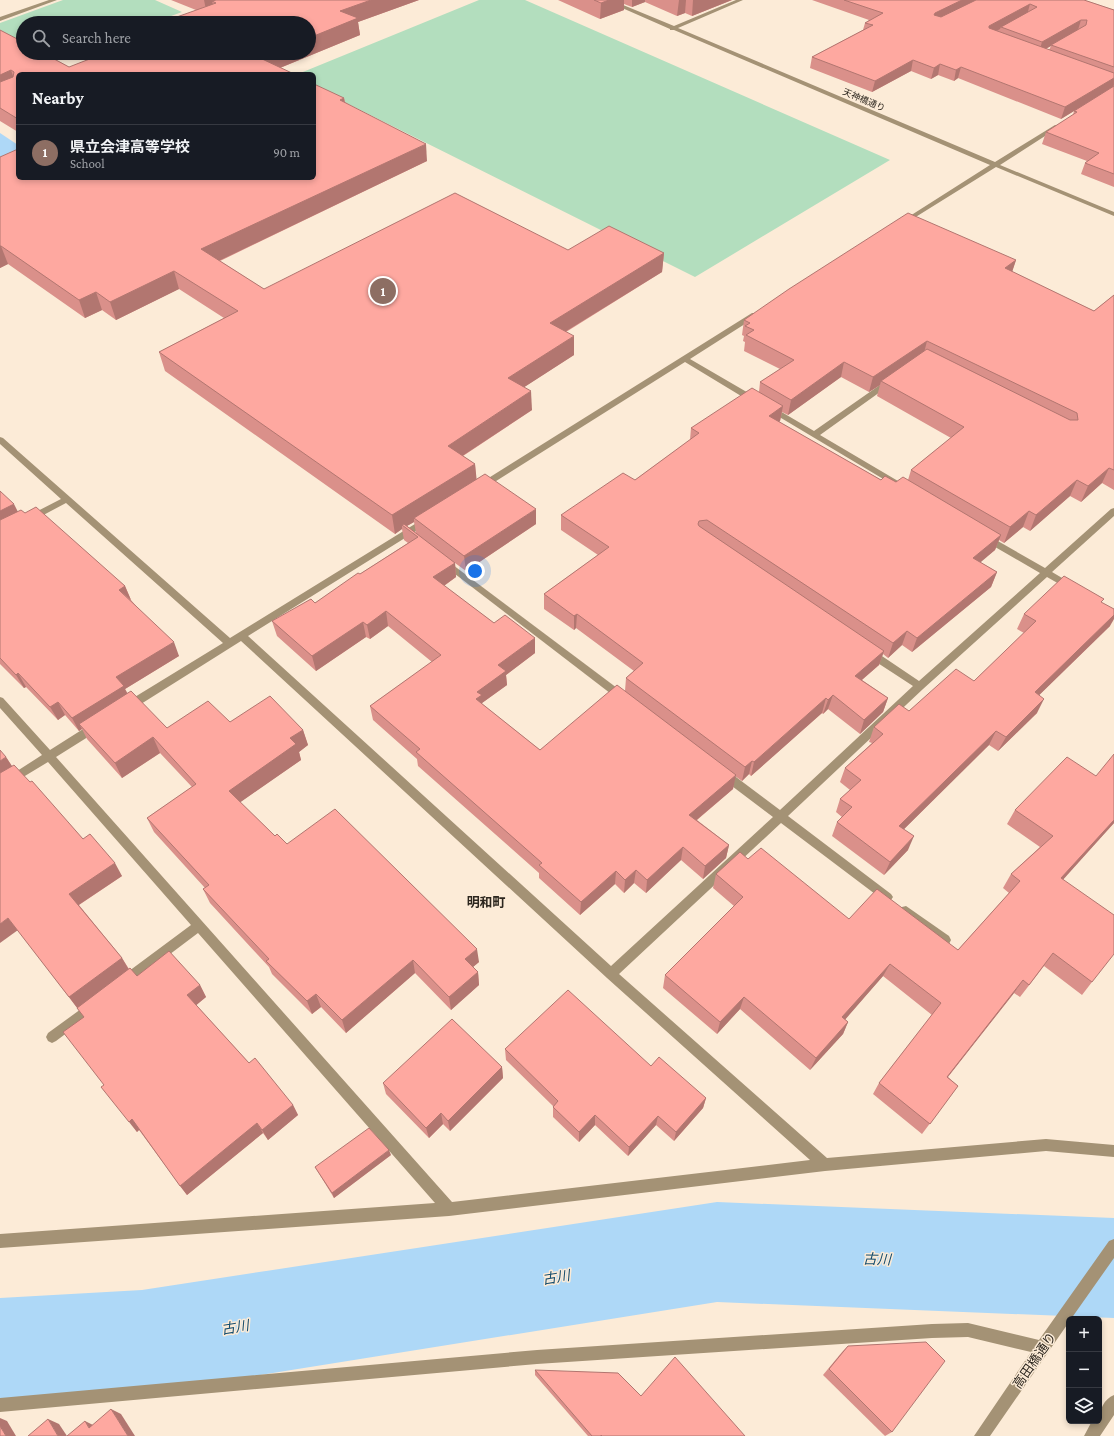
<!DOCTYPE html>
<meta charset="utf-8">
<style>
body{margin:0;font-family:"Crimson Pro","Noto Sans JP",serif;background:#20242c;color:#f1f3f6}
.controls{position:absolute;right:12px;bottom:12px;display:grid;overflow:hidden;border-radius:6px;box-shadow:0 2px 6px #0003}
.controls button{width:36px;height:36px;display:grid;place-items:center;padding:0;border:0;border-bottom:1px solid #363941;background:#171b24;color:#f1f3f6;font:20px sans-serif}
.you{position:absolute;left:475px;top:571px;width:14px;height:14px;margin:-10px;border:3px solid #fff;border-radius:50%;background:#1a73e8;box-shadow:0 0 0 6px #1a73e833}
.badge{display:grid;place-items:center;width:26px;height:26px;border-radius:50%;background:#db2777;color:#fff;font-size:13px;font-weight:700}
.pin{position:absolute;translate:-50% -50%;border:2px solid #fff;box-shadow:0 1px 4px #0006}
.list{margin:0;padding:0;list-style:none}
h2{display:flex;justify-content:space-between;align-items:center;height:52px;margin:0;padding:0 16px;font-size:17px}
h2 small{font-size:13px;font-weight:400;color:#9ea1a6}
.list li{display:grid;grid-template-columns:26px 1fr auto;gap:12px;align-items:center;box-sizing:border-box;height:56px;padding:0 16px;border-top:1px solid #363941}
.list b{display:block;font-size:15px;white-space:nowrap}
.list p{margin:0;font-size:13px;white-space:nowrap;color:#9ea1a6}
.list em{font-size:13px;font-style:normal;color:#9ea1a6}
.icon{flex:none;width:22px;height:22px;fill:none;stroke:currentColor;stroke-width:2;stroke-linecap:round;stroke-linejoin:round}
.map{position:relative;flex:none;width:1114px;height:1436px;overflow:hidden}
.search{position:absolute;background:#171b24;box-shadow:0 2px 6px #0003;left:16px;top:16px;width:300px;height:44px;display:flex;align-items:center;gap:10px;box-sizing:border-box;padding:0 14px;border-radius:22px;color:#9ea1a6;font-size:15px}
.panel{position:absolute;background:#171b24;box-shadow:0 2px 6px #0003;left:16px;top:72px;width:300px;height:108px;border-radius:6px}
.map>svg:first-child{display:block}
.green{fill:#b3debe}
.water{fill:#aed8f7}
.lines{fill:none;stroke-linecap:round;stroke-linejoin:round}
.river{fill:#aed8f7;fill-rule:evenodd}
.minor{fill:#a49275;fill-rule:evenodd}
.wall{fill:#da908a;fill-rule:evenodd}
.shaded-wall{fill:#b27670}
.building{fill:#fea8a0;stroke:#b27670}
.labels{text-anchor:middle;stroke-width:3;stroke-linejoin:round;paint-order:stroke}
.far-street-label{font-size:9px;fill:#2c261e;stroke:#fcebd7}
.quarter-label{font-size:13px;font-weight:bold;fill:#2c261e;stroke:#fcebd7}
.near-street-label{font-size:13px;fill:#2c261e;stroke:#fcebd7}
.near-water-label{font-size:14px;font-style:italic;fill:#154d6e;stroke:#fcebd7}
</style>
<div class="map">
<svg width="1114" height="1436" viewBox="0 0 1114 1436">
<rect width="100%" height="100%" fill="#fcebd7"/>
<g class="green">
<path d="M63 0H155L182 12 152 23H23V50L0 38V23Z"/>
<path d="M479 0H525L890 160 695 277 314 87V74H298Z"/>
</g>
<path class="water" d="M0 133 18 145V154L0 161Z"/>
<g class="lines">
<path class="river" d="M717 1202 1114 1218V1318L717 1302 142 1394 0 1402V1298L142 1290Z"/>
<g class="minor">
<path d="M49 0H57L0 21V17Z"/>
<path d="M604 0H611L674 26 736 0H743L678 28 995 162 1055 125H1059V127L1000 165 1114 212V216L996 167 906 223H902V221L990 165 674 30H670V29Z"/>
<path d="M752 313H758L759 315 690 359 757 398V402H751L685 362 485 488H479L478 486 479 484Z"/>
<path d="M887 380H893L894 382 820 435 898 481 899 483 898 485 895 486 766 409 767 407H773L814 431Z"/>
<path d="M0 437 3 438 230 638 423 519H429L430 521 429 523 248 636 611 966 773 817 720 777 719 774 720 771 724 770 728 771 780 810 913 686 867 656 865 653 867 650H873L919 681 1040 573 983 540 982 538 983 536H989L1045 568 1111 509 1114 508V516L1052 572 1074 585 1076 587 1074 589H1068L1047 577 923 689 788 816 891 894 893 897 891 900 887 902 883 900 781 823 619 974 827 1158 1046 1139 1114 1145V1157L1046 1151 825 1171 449 1216 0 1248V1234L435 1203 198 933 129 985 125 986 121 985 119 981 121 977 191 925 48 762 0 791V782L42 755 0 708V697L3 698 50 750 91 724H99L100 727 99 730 56 757 452 1202 810 1160 607 978 241 641 133 709H125L124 706 125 703 223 643 66 503 34 520H28L27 518 28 516 61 499 0 444Z"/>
<path d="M445 559 625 694 627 697 625 700H619L442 564 441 562 442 560Z"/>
<path d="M906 906 949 936 951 940 949 944 945 945 941 944 902 915 900 911 902 907Z"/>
<path d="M92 1001 96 1003 98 1007 96 1011 56 1041 52 1043 48 1041 46 1037 48 1033Z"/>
<path d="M1114 1239V1258L1071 1319H1069V1322L990 1436H974L1031 1352 968 1337 932 1338 537 1364 0 1412V1398L537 1350 932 1324 968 1323 1039 1340 1109 1241Z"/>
<path d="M1114 1395V1415L1100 1436H1084L1092 1421H1099C1099 1410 1104 1399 1114 1395Z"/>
</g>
</g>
<g class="wall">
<path d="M171 0H419L358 22 360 35 280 68 18 74V132L0 121V30L69 67 309 53 196 10Z"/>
<path d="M558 0H732L692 16 685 13 677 16 645 2 632 7 624 4V10L600 19Z"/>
<path d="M812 0H1084L1114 10V187L1081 174 1085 163 1087 161 1042 144 1046 132 1073 115 1074 111 1061 119 958 78 954 81 938 75 931 79 911 71 872 92 810 68 812 57 863 30 865 23 869 20ZM1051 46 1049 50 1046 49Z"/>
<path d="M344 98 345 102 427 161 220 261 264 289 568 250 664 253 662 272 566 332 574 355 524 387 532 410 463 456 475 464 476 479 536 524 466 571 455 563 456 577 444 586 494 623 535 653 506 675 507 685 482 703V704L540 750 625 691 626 678 634 671 576 628 574 630 544 609V594L598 555 561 530V515L635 480 690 440 691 428 759 392 760 382 780 369 744 351 745 342 743 341 744 336 742 335 744 320 1016 260 1012 272 1094 311 1114 295V490L1102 483 1081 502 1070 496 1030 531 1023 527 1004 543 999 540 995 550 980 562 997 572 991 587 912 652 902 645 888 658 883 654 879 665 862 680 888 698 883 712 860 734 828 709 823 714 822 713 751 776 749 774 742 781 735 776 733 789 697 820 729 845 726 858 703 879 681 860 646 893 634 883 624 893 615 884 580 915 539 878V873L418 766 417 759 373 720 370 706 432 662 388 626 370 639 366 637 316 671 277 636 272 621 315 603 408 543 404 540 402 529 395 534 165 371 159 352 224 318 179 289 116 320 102 310 85 318 8 264 0 268V157ZM841 377 869 392 880 385 877 396 951 438 911 470 908 480 896 482 881 480 779 422 780 421 782 412 788 415ZM414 522 416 533 407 526Z"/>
<path d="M0 491 18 512 25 513 125 586 131 600 179 656 125 689 128 694 167 728 230 722 303 730 308 745 299 752 301 760 240 802 275 836 479 962 473 967 478 972 479 985 451 1010 415 973 346 1033 321 1007 312 1014 272 974 269 967 210 903 203 889 205 888 154 832 147 818 192 787 160 753 122 778 87 739 82 729 79 731 65 715 58 720 26 687 24 688 0 664Z"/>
<path d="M1102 603 1110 626 1039 695 1037 713 998 751 989 745 904 829 908 850 884 875 832 836 837 822 842 817 836 812 840 799 850 790 840 782 845 768 872 743 869 742 874 727 974 681 1024 633 1017 629 1024 614Z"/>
<path d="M6 757 12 766 83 839 122 876 79 905 122 958 129 969 137 976 200 985 206 997 196 1005 249 1063 293 1105 298 1115 268 1140 263 1133 187 1195 139 1130 137 1132 104 1085 84 1017 18 930Z"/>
<path d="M1015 810 1114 823 1063 879 1092 982 1082 995 1044 966 1020 997 1014 993 948 1077 958 1086 922 1134 873 1094 879 1083 932 1015 883 976 845 1019 848 1022 843 1034 810 1070 740 1009 717 1034 663 988 665 975 734 906 713 888 716 874 748 859 849 919 958 950 1009 893 1003 888 1011 874 1040 847 1007 824Z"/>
<path d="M505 1049 651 1066 706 1098 703 1108 674 1141 656 1125 628 1156 595 1125 579 1142 553 1117V1106L506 1060Z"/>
<path d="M502 1067 503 1078 450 1131 443 1124 429 1138 386 1094 383 1083Z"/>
<path d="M391 1155 334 1198 315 1167Z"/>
<path d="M848 1346 892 1432 885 1436 823 1375 842 1352Z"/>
<path d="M535 1370 641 1396 745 1436H588L535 1375Z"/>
</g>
<g class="shaded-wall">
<path d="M204 0H244L216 3 212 1 215 12 207 15Z"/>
<path d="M371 0H419L358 22 360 35 265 74 260 58 271 53H309V38L340 11Z"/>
<path d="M609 0H624V10L600 19 601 3Z"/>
<path d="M632 0H645V2L632 7Z"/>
<path d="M679 0H686L685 13 677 16Z"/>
<path d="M693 0H732L692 16Z"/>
<path d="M962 0H981L932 24 935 13Z"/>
<path d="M1030 4 1027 15 1001 27 1000 29 986 37 989 26Z"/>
<path d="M1081 20 1078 30 1051 45V46L1039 52 1042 42Z"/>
<path d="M913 60 911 71 872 92 875 81Z"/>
<path d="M940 64 938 75 931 79 934 68Z"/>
<path d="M961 67 958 78 954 81 956 70Z"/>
<path d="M11 70 17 88 0 95V75Z"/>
<path d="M1114 78V85L1113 87 1061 119 1065 107Z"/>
<path d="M344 98 347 116 340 100Z"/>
<path d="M426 144 427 161 206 267 201 249Z"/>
<path d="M0 246H1L8 264 0 268Z"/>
<path d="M664 253 662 272 550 341V323Z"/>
<path d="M1016 260 1011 275 1005 268Z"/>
<path d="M174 271 179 289 116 320 110 302Z"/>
<path d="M96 292 102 310 85 318 79 300Z"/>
<path d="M574 336V355L509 397 508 378Z"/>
<path d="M927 341 923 357 881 381 880 385 869 392 873 377Z"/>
<path d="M844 362 841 377 788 415 791 400Z"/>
<path d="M531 391 532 410 450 464 448 446Z"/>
<path d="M783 406 780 421 767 431 769 416Z"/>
<path d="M475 464 477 483 414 518V522L405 527 402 525V529L395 534 392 515Z"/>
<path d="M1109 468 1102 483 1081 502 1088 486Z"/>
<path d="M1077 480 1070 496 1030 531 1036 515Z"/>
<path d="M14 504 21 518 0 528V511Z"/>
<path d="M536 509V524L466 571 464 556Z"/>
<path d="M1029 511 1023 527 1004 543 1010 527Z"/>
<path d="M1001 535 995 550 968 573 973 558Z"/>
<path d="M455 563 456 577 435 592 433 577Z"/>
<path d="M997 572 991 587 912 652 917 638Z"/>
<path d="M125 586 131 600 119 590Z"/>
<path d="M386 611 388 626 370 639 367 625Z"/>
<path d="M577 614 576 628 574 630V616Z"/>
<path d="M1114 615V619L1110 626 1027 707 1035 692Z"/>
<path d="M363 622 366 637 316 671 312 656Z"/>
<path d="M907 631 902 645 888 658 893 643Z"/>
<path d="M535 638V653L506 675 507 685 482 703 483 710 476 699 477 692 498 665Z"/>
<path d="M174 642 179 656 125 689 130 699 79 724 82 729 79 731 72 718 116 677Z"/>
<path d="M884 651 879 665 850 690 855 676Z"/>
<path d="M18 673 26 687 24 688 16 675Z"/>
<path d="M833 695 828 709 823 714 828 700Z"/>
<path d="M826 698 822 713 751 776 754 762Z"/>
<path d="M888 698 883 712 860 734 864 720Z"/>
<path d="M1044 699 1037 713 998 751 1006 737Z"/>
<path d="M58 702 65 715 58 720 50 707Z"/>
<path d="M303 730 308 745 299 752 301 760 235 806 229 791 290 738Z"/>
<path d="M996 731 989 745 894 839 899 826Z"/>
<path d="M153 737 160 753 122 778 115 763Z"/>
<path d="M6 757 15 771 0 780V761Z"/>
<path d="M752 761 749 774 742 781 745 767Z"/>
<path d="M736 775 733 789 687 828 689 815Z"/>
<path d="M1114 820V823L1052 892 1061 878Z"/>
<path d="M914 836 908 850 884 875 890 862Z"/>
<path d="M729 845 726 858 703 879 705 866Z"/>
<path d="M683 847 681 860 646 893 647 880Z"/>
<path d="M115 863 122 876 77 906 69 894Z"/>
<path d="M636 870 634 883 624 893 625 880Z"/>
<path d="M616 871 615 884 580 915 581 902Z"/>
<path d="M8 918 18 930 0 943V924Z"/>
<path d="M477 949 479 962 467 972 465 959Z"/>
<path d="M122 958 129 970 78 1009 69 997Z"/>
<path d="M413 960 415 973 346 1033 342 1020Z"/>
<path d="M890 964 883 976 837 1029 842 1017Z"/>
<path d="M478 972 479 985 451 1010 449 997Z"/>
<path d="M1023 980 1014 993 939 1088 947 1077Z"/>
<path d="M200 985 206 997 194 1007 187 995Z"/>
<path d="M316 994 321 1007 312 1014 307 1001Z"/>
<path d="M744 997 740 1009 717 1034 720 1022Z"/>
<path d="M848 1022 843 1034 810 1070 816 1058Z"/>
<path d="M502 1067 503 1078 450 1131 448 1121Z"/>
<path d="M706 1098 703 1108 674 1141 676 1132Z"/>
<path d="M293 1105 298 1115 268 1140 262 1130Z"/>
<path d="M441 1113 443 1124 429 1138 426 1128Z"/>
<path d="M595 1115V1125L579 1142V1132Z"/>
<path d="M658 1116 656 1125 628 1156 629 1147Z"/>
<path d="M132 1119 140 1129 137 1132 129 1122Z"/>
<path d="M257 1123 263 1133 187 1195 180 1186Z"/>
<path d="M389 1150 391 1155 334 1198 332 1193Z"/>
<path d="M111 1409 121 1414 135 1436H128Z"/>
<path d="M0 1418 7 1421 16 1436H6L0 1426Z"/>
<path d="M48 1419 59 1424 67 1436H58Z"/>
<path d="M85 1421 95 1426 89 1428Z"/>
</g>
<g class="building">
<path d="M216 0H371L340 11 358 18 309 38V23H160L216 3 212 1Z"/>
<path d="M594 0H609L601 3Z"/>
<path d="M844 0H962L935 13 934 15 941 17 976 0H1084L1114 10V67L1051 45 1086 25 1087 20H1081L1042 42 1001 27 1037 7 1030 4 989 26V28L1114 73V78L1065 107 961 67 956 70 940 64 934 68 913 60 875 81 812 57 873 25 865 23 883 13Z"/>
<path d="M0 30 23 42V53H43L69 67 105 53H271L260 58 294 74H18V119L0 108V82L13 77 14 72 11 70 0 75Z"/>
<path d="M314 84 344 98 340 100 426 144 201 249 264 289 455 193 568 250 609 226 664 253 550 323 574 336 508 378 531 391 448 446 475 464 392 515 159 352 238 311 174 271 110 302 96 292 79 300 1 246H0V157L18 149V178H314Z"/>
<path d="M1114 86V174L1085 163 1099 153 1046 132 1077 112 1074 111Z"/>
<path d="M908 213 1016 260 1005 268 1094 311 1114 295V470L1109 468 1088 486 1077 480 1036 515 1029 511 1010 527 911 470 964 427 881 381 927 349 1070 420H1078L1077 413 927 341 873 377 844 362 791 400 760 382 794 360 746 335 754 330 745 326 750 323 744 320 789 289Z"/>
<path d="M752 388 783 406 769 416 881 480 885 476 896 482 903 477 1001 535 973 558 997 572 917 638 907 631 893 643 707 520 699 521 698 524 699 526 884 651 855 676 888 698 864 720 833 695 828 700 826 698 754 762 752 761 745 767 626 678 643 663 577 614 574 616 544 594 609 547 561 515 623 473 635 480 699 433 691 428Z"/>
<path d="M485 474 536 509 464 556 414 518Z"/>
<path d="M0 491 14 504 0 511Z"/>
<path d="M36 507 125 586 119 590 174 642 116 677 124 686 72 718 58 702 50 707 18 673 16 675 0 658V520L21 510 25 513Z"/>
<path d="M404 524 455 563 433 577 494 623 505 615 535 638 498 665 506 671 477 692 482 695 476 699 540 750 617 685 736 775 689 815 729 845 705 866 683 847 647 880 636 870 625 880 616 871 581 902 539 865 542 863 416 752 420 749 370 706 441 655 386 611 367 625 363 622 312 656 272 621 311 599 315 603 358 573 360 574 418 537 402 525Z"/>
<path d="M1064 576 1104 599 1101 602 1114 609V615L1035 692 1044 699 1006 737 996 731 899 826 914 836 890 862 837 822 852 807 840 799 861 780 845 768 883 734 874 727 899 704 909 711 956 669 974 681 1036 621 1024 614Z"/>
<path d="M131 691 167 728 208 701 230 722 270 696 303 730 290 738 296 744 229 791 275 836 277 834 287 844 335 809 477 949 465 959 478 972 449 997 413 960 342 1020 316 994 307 1001 266 961 269 959 203 889 209 885 147 818 196 784 153 737 115 763 79 724Z"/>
<path d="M0 750 6 757 0 761Z"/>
<path d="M1114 754V820L1061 878 1114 915V954L1092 982 1053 953 1029 985 1023 980 947 1077 958 1086 930 1124 879 1083 941 1003 890 964 842 1017 848 1022 816 1058 744 997 720 1022 665 975 743 897 716 874 740 852 748 859 761 848 849 919 877 889 958 950 1020 881 1011 874 1053 836 1015 810 1067 757 1096 776Z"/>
<path d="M14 765 30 782 32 781 83 839 90 834 115 863 69 894 122 958 69 997 8 918 0 924V773Z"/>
<path d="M169 951 200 985 187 995 249 1063 255 1058 293 1105 262 1130 257 1123 180 1186 132 1119 129 1122 101 1087 104 1085 63 1032 84 1017 77 1008 130 968 137 976Z"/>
<path d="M568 990 651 1066 659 1057 706 1098 676 1132 658 1116 629 1147 595 1115 579 1132 553 1107 558 1101 505 1049Z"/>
<path d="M452 1019 502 1067 448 1121 441 1113 426 1128 383 1083Z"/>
<path d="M369 1128 389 1150 332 1193 315 1167Z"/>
<path d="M926 1342 945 1361 892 1432 829 1369 848 1346Z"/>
<path d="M675 1357 745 1436H602L601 1435V1436H592L535 1370 618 1373 641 1396Z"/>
<path d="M111 1409 128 1436H67L85 1421 89 1428Z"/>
<path d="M48 1419 58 1436H28Z"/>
<path d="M0 1426 6 1436H0Z"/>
</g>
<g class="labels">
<g class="far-street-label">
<text transform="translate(864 100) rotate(23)" y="3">天神橋通り</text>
</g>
<g class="quarter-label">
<text x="486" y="907">明和町</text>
</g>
<g class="near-street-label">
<text transform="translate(1034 1360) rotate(-55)" y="5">高田橋通り</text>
</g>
<g class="near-water-label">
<text transform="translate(877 1259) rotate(2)" y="5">古川</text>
<text transform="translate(556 1277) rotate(-9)" y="5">古川</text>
<text transform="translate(235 1327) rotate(-9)" y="5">古川</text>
</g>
</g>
</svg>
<div class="controls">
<button>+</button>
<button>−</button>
<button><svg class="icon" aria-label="layers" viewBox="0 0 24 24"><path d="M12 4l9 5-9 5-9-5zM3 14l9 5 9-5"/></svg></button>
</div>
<div class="you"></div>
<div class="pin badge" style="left:383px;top:291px;background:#8d6e63">1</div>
<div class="search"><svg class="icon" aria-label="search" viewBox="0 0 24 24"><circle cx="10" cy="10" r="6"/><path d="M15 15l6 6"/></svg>Search here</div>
<section class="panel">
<h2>Nearby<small></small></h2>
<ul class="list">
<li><span class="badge" style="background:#8d6e63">1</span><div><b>県立会津高等学校</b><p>School</p></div><em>90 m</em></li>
</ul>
</section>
</div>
